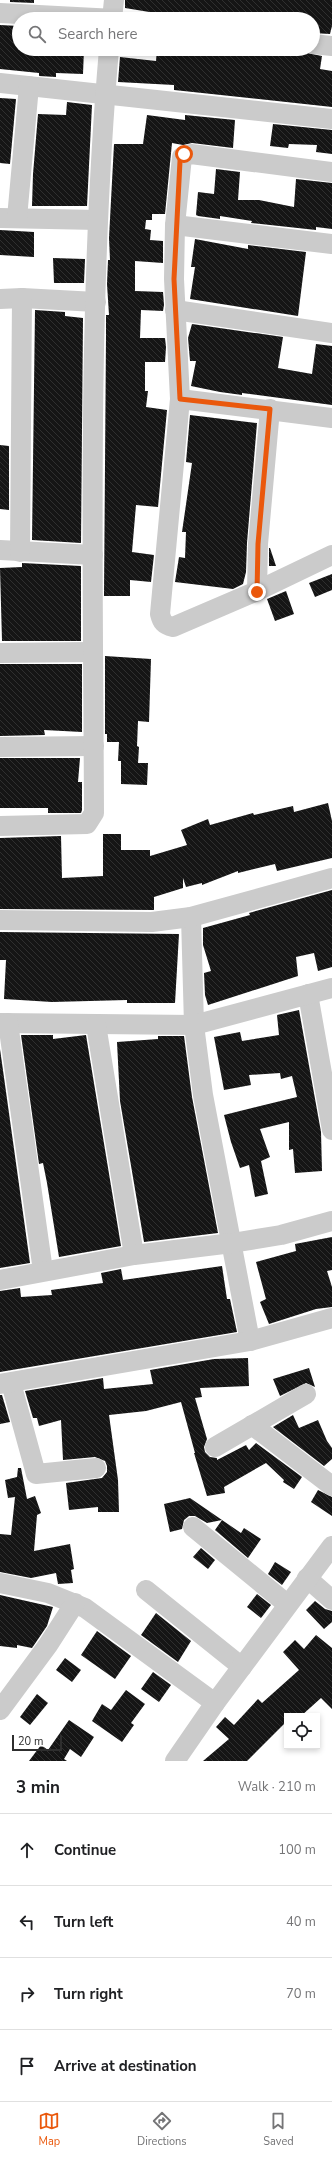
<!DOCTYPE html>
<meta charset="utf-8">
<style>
body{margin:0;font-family:"Nunito Sans",sans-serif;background:#f2f2f2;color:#202124}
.controls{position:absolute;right:12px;bottom:12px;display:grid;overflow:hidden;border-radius:0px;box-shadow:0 2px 6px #0003}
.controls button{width:36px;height:36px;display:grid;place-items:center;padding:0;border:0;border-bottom:1px solid #e0e0e0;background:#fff;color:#202124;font:20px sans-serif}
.scale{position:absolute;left:12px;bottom:10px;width:50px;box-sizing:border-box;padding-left:4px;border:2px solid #2e2e2e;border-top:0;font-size:11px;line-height:14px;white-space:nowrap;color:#2e2e2e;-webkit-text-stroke:3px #fff;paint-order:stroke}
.stop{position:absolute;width:12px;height:12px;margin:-9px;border:3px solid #ea580c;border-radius:50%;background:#fff}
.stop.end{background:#ea580c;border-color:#fff;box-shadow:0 1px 4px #0008}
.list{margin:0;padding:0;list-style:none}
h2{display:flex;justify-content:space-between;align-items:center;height:52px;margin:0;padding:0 16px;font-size:17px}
h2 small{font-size:13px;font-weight:400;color:#757577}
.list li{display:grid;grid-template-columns:26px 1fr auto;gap:12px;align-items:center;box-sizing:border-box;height:72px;padding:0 16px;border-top:1px solid #e0e0e0}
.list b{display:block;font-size:15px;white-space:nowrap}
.list em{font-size:13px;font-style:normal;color:#757577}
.icon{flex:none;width:22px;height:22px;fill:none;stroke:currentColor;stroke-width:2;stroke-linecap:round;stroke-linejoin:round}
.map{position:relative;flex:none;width:332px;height:1761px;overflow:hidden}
.search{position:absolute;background:#fff;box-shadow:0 2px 6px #0003;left:12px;right:12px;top:12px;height:44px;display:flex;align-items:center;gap:10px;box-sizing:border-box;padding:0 14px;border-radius:22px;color:#757577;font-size:15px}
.sheet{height:340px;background:#fff}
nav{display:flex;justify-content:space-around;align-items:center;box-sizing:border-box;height:56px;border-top:1px solid #e0e0e0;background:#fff;font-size:11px;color:#757577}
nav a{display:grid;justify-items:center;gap:2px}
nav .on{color:#ea580c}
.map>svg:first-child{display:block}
.building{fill:url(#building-back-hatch)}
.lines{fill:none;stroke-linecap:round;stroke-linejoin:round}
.street{stroke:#cbcbcb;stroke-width:20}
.route{stroke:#ea580c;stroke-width:5}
</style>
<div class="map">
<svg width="332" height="1761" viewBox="0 0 332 1761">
<defs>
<pattern id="building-back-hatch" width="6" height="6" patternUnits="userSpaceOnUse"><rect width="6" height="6" fill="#151515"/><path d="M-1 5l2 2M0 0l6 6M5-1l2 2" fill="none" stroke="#2f2f2f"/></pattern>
</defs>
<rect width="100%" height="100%" fill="#fff"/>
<g class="building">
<path d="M10 0H34V3L10 2Z"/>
<path d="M125 0H332V26L330 34 313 33V19H192L125 8Z"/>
<path d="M0 25 19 26V49H84L83 74 56 73V77L39 76V73L0 69Z"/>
<path d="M157 49H303L307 53 322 56 320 69 332 71V107L174 90V85L118 82 120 57 156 61Z"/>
<path d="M0 98 16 99 10 164 0 163Z"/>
<path d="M67 102 92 105 87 206H32L33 174 38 114 66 115Z"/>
<path d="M147 115 185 120V115L235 120 233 148 192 143 183 145 172 143 165 214H152V220H146L145 229 151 230 150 240 163 241V263L135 261V291L163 292 164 305 163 311 141 310 140 338H165L166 347 165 362H145V391H148L146 407 167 410 158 507 136 505 132 552 154 555 151 582 130 580V596H104L106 336V315H109L107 284 108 260H110L109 238 114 144H143Z"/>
<path d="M273 124 332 130V154L316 152 317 145 289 144 288 148 270 146Z"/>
<path d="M216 169 240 172 238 200H259L294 207 296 179 332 183V229L316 227V230L251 223 252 221 220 216V219L198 216 196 215 198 192 214 194Z"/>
<path d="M0 230 34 232V257L0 255Z"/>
<path d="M195 239 248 249V245L306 252 298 316 190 299 195 267H191Z"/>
<path d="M53 258 85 259 84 283H54Z"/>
<path d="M35 310 65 312V316L83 318 81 543 32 540Z"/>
<path d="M192 324 283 337 278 368 312 374 316 344 332 346V405L242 393V395L220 392 191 386 196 361H190L188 338Z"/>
<path d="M190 415 257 423 247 543 246 572 243 584 233 589 175 582 179 557 185 558 186 532H182L192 463 186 462Z"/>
<path d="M0 445 9 446V510L0 509Z"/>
<path d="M269 548H270L276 566H269Z"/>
<path d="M22 563 81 566V641H2L0 568 22 567Z"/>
<path d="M332 574V590L315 597 309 583Z"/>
<path d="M286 591 294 614 275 621 267 599Z"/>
<path d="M105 656 151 659 149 722 138 721 137 746 139 747 138 763H148L147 785 121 784V761H118L119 742H107V734H105Z"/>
<path d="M0 664H82V732L44 730 45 735 0 736Z"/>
<path d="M0 758H80L78 782H82V810L81 813H48V808H0Z"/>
<path d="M328 803 332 821V858L277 871 275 864 238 873V871L202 885V883L186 887 183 878V888L154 897V910L0 909V838L61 836 62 878 103 876V834H121V850H150V856L187 845 181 830 208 819 210 825 253 813 254 815 293 806 294 812Z"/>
<path d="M332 890V967L318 971 314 953 296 957 298 976 208 1005 205 995 204 973 211 971 203 945V928L250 915 249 913Z"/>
<path d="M0 932 179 934 175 1003H127V1000L52 1002 4 999 6 960H0Z"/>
<path d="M299 1010 321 1132 322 1171 295 1173 293 1149 289 1150V1122L260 1129 270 1157 261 1161 268 1194 255 1197 249 1165 240 1168 231 1142 224 1115 297 1097 292 1076 281 1079 280 1073 249 1075 251 1085 224 1090 214 1037 240 1032 242 1041 279 1035 277 1015Z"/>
<path d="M21 1035H53V1039L86 1035 121 1246 59 1257 47 1183 43 1163 39 1164Z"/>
<path d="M158 1036H184L192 1097 218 1233 144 1242 120 1101 117 1042 158 1039Z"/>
<path d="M0 1049 30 1263 0 1268Z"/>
<path d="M332 1237V1270L327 1271 332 1287V1307L316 1309 269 1324 260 1302 266 1299 256 1262 296 1251 295 1244Z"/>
<path d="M222 1266 227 1299H230L237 1332 0 1372V1291L20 1288 21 1297 52 1295 51 1290 103 1283 101 1273 121 1269 123 1280Z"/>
<path d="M248 1358 249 1386 200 1388 202 1397 195 1398 207 1439 204 1447 205 1452 210 1457 217 1458V1460L246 1445 249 1450 256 1443 302 1477 294 1489 283 1482 284 1480 266 1463 224 1487 225 1493 207 1496 194 1453H195L181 1402 146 1411 109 1415 118 1480 119 1512H98V1507L69 1510 66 1483 102 1478 107 1472V1466L105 1461 95 1457 63 1460 61 1420 39 1426 37 1418H33L25 1391 103 1378 104 1389 153 1384 150 1370 214 1359Z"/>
<path d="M309 1368 315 1387 306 1383 280 1396 273 1379Z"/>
<path d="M0 1395H2L10 1422 0 1424Z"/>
<path d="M293 1415 299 1428 318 1420 327 1441 332 1448V1459L324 1466 273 1427Z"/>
<path d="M18 1468H21L27 1499 35 1496 41 1513 37 1515 34 1551 70 1544 74 1569 71 1570 73 1583 58 1584 56 1573 31 1578 0 1572V1534L11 1535 15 1497 8 1498 5 1480 17 1477Z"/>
<path d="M318 1490 332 1497V1516L311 1502Z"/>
<path d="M190 1498 222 1520 207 1523 195 1516H189L184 1520 182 1529 170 1532 164 1504Z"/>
<path d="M222 1520 241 1533 244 1528 261 1539 248 1558 215 1530Z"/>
<path d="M201 1548 215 1560 208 1569 193 1557Z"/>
<path d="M275 1562 291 1572 282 1585 268 1574Z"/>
<path d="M257 1594 271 1605 261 1618 247 1607Z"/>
<path d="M0 1595 53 1607 47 1626 32 1648 17 1645V1648L0 1646Z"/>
<path d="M315 1601 325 1609 332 1611V1622L324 1629 306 1610Z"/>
<path d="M156 1613 191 1641 178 1662 141 1635Z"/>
<path d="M97 1631 131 1656 115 1679 81 1655Z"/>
<path d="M316 1635 332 1648V1709L321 1698 301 1716H287V1721L247 1761H203L229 1739 216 1727 225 1717 234 1725 258 1699 262 1703 299 1670 283 1652 295 1640 304 1649Z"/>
<path d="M65 1658 81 1670 72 1682 56 1670Z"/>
<path d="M153 1672 171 1685 159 1702 141 1689Z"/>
<path d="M126 1690 145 1704 131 1723 134 1725 122 1742 92 1721 102 1704 111 1710Z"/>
<path d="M37 1694 48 1703 30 1725 20 1717Z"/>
<path d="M69 1720 94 1737 81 1757 70 1749 64 1759 67 1761H29L41 1745 48 1750Z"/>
</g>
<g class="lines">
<g class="street">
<path d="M0 13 115 19"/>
<path d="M112 19 114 0"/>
<path d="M313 44 332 46"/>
<path d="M0 83 332 119"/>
<path d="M332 172 191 154 182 157 175 225 174 279 180 399 160 614C162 622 164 625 173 627L257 591 332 555"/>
<path d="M0 218 98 220"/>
<path d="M17 218 29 86"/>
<path d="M175 225 332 244"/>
<path d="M0 299 22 298 96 302"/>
<path d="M175 310 332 333"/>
<path d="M180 399 332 418"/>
<path d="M0 550 93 555"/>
<path d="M20 552 22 298"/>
<path d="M257 591 258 544 270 409"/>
<path d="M0 653 92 652"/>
<path d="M0 747 94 746"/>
<path d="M0 826 87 824 94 813C93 559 87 303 109 49"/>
<path d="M191 917 194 1025 203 1095 250 1341"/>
<path d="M0 920 152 922 191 917 332 878"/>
<path d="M308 994 332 1130"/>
<path d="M0 1023 194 1025 332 988"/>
<path d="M8 1023 43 1271"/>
<path d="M96 1025 134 1255"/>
<path d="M0 1280 134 1255 232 1243 281 1235 332 1221"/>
<path d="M11 1383 36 1474 96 1468"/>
<path d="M0 1384 250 1341 332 1318"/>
<path d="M252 1425 332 1486"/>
<path d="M215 1447 306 1394"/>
<path d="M193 1527 287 1604"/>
<path d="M307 1578 332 1600"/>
<path d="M0 1583 48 1593 85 1608 215 1703"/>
<path d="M146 1590 242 1667"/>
<path d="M0 1710 48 1645 75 1603"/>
<path d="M175 1761 215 1703 332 1546"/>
</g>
</g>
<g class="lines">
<path class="route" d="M184 154 180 161 174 279 180 399 270 409 258 544 257 592"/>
</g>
</svg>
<div class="controls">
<button><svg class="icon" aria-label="locate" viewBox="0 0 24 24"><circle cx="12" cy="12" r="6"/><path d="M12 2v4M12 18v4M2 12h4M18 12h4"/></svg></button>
</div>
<div class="scale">20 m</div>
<div class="stop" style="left:184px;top:154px"></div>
<div class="stop end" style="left:257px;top:592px"></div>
<div class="search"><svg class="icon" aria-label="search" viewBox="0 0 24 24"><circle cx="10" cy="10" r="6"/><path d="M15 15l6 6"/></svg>Search here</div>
</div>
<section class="sheet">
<h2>3 min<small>Walk · 210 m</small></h2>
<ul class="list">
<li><svg class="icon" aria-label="ahead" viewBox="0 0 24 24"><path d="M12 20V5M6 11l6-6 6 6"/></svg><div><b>Continue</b></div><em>100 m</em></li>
<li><svg class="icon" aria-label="left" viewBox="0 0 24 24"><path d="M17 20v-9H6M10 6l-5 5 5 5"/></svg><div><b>Turn left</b></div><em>40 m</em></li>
<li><svg class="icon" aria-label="right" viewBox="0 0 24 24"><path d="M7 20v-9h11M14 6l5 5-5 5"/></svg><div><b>Turn right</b></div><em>70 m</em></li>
<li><svg class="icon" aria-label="arrive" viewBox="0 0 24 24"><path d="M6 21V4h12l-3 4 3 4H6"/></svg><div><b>Arrive at destination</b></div></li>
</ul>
</section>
<nav>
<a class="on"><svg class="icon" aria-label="map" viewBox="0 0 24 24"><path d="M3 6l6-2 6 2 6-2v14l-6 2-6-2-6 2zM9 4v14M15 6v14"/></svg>Map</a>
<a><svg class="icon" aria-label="directions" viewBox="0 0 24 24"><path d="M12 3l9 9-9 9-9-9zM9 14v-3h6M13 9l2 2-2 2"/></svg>Directions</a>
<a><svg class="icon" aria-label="saved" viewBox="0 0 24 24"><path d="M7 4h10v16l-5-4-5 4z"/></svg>Saved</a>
</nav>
